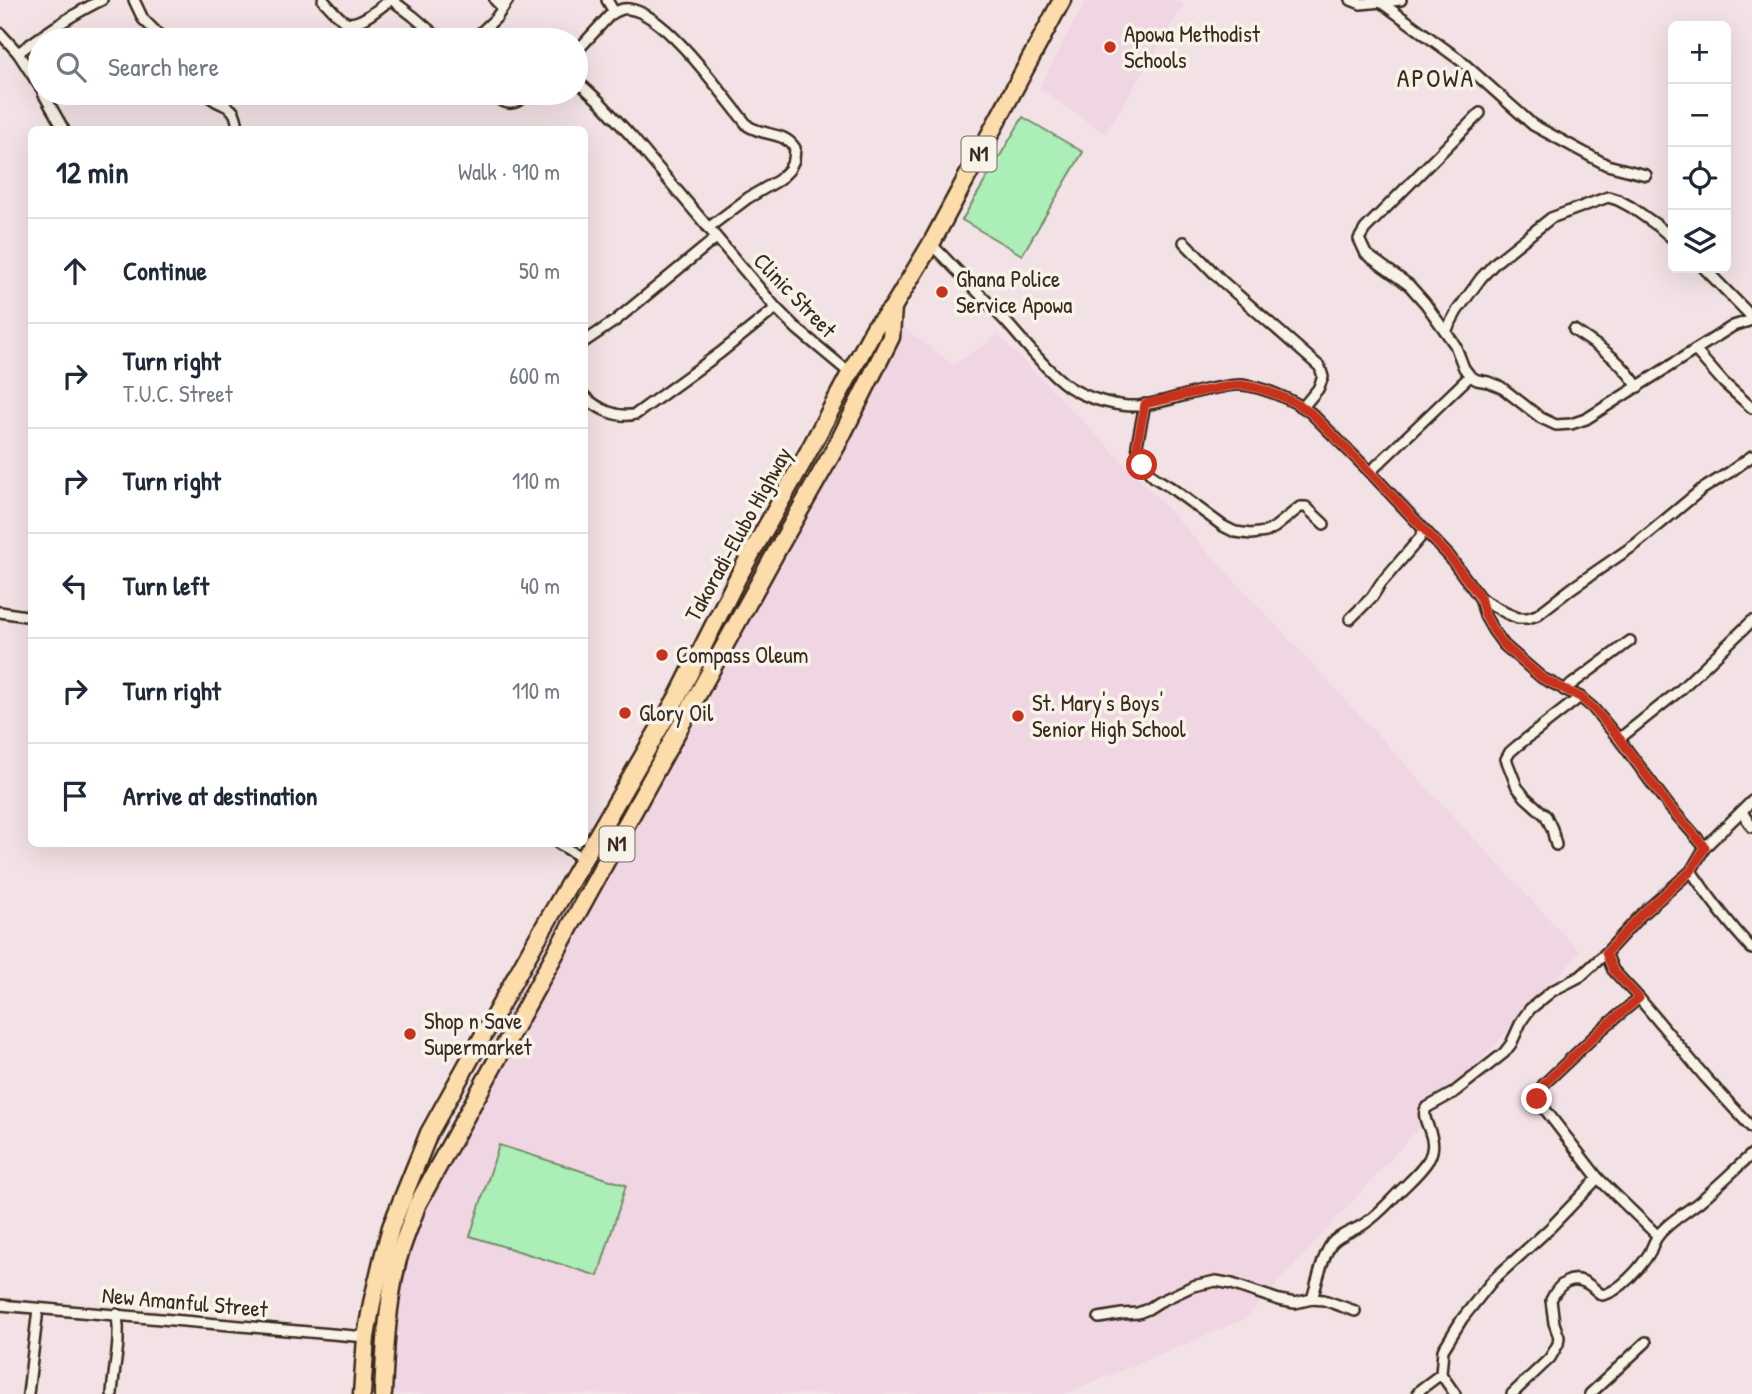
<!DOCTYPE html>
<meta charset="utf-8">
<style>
body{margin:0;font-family:"Patrick Hand",sans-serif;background:#f2f2f3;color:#1f2937}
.controls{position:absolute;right:21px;top:21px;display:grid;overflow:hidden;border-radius:10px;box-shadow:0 7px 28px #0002}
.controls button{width:63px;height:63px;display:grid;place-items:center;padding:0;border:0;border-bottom:2px solid #e0e1e3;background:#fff;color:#1f2937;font:35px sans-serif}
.stop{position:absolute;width:21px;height:21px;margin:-16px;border:5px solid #c8321e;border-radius:50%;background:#fff}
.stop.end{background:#c8321e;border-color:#fff;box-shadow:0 2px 7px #0008}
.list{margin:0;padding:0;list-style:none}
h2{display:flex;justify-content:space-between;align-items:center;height:91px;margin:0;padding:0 28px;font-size:30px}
h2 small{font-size:23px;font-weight:400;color:#747a83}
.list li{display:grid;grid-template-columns:46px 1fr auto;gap:21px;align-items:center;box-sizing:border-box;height:105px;padding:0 28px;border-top:2px solid #e0e1e3}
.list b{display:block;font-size:26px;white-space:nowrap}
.list p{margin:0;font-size:23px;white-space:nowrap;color:#747a83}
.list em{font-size:23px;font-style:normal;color:#747a83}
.icon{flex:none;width:38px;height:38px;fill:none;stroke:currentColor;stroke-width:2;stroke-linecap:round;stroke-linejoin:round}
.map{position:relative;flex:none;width:1752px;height:1394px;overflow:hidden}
.search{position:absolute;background:#fff;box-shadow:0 7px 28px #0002;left:28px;top:28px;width:560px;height:77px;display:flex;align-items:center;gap:18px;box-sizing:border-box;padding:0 24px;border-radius:38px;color:#747a83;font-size:26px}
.panel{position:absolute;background:#fff;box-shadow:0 7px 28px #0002;left:28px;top:126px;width:560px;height:721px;border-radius:10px}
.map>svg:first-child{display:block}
.built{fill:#f0d6e3}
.pitch{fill:#aceeb7;stroke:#748c6a;stroke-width:2}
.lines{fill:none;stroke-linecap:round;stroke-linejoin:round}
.street-casing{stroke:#3b2a1e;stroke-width:14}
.highway-casing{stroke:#3b2a1e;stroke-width:21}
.street{stroke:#f7f3e8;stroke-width:9}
.highway{stroke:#fddcac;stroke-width:16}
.route{stroke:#c8321e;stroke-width:9}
.poi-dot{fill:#c8321e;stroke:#f7f3e8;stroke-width:2.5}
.labels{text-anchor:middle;stroke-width:7;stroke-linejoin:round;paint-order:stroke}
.shield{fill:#f7f3e8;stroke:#73665b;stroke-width:2}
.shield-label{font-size:21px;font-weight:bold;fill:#3b2a1e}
.poi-label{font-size:23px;fill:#3b2a1e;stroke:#f7f3e8;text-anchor:start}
.street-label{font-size:23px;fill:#3b2a1e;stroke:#f7f3e8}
.quarter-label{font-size:26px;letter-spacing:2px;fill:#3b2a1e;stroke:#f7f3e8}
</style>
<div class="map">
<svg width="1752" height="1394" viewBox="0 0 1752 1394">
<rect width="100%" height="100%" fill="#f3e2e5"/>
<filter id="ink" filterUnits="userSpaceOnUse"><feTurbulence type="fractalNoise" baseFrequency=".0143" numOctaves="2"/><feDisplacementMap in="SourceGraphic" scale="14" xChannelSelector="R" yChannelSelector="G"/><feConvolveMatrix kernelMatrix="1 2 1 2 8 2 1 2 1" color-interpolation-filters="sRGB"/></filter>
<g filter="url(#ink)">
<g class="built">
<path d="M1086 0H1177L1184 5 1105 134 1039 88Z"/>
<path d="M901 326 954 365 998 335 1142 481 1580 952 1245 1319 1065 1394H391L400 1288 409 1222 438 1146 527 974Z"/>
</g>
<g class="pitch">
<path d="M1023 117 1083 152 1022 255 962 220Z"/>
<path d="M499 1145 626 1185 598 1276 470 1236Z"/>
</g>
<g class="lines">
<g class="street-casing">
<g id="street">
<path d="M134 0 143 19 164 40"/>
<path d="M323 0C329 6 336 15 344 21 357 29 380 7 390 0"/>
<path d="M392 0 413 16 441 40"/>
<path d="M495 0 503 8"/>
<path d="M607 0 614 12"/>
<path d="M1351 0 1361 4 1401 0"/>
<path d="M1382 3 1460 60 1533 125 1607 165 1646 175"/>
<path d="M0 33 18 53 40 87"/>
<path d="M473 40 496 18 508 0"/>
<path d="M576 52 609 16C615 12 621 8 629 9 666 13 724 97 748 126 766 137 783 131 795 148L794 160 789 170 779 180 748 198 708 228"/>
<path d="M18 53C45 33 72 14 102 0"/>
<path d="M576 80 599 101 632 137 776 308 797 329 851 374"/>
<path d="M43 93 64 130"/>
<path d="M206 93C222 111 236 99 238 130"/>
<path d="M492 93C507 108 515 105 531 93"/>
<path d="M1480 113 1365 229 1359 239 1366 254 1409 285 1425 303 1455 345 1464 368 1470 376 1477 380 1488 382 1501 387 1541 418 1556 425 1571 424 1586 419 1733 326 1752 320"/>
<path d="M1184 242 1222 281 1320 367 1323 377 1318 389 1303 407"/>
<path d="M931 244C957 270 983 297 1008 324 1025 343 1054 380 1076 391 1093 400 1119 407 1138 406 1162 403 1186 394 1210 389 1221 388 1232 384 1242 385 1263 387 1294 400 1311 413L1370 472 1449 556 1480 598 1485 616 1493 630 1504 645 1542 678 1580 697 1593 708 1619 739 1668 805 1705 847"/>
<path d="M1704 268 1752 317"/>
<path d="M1574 330C1603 350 1618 357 1638 387"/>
<path d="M1446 331 1457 311 1481 278 1496 262 1551 218 1608 197 1618 200 1631 207 1658 226 1673 239"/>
<path d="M584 342 615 321 716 238"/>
<path d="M1695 350 1724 383 1752 408"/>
<path d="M584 396C598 409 617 419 636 414L720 353 776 308"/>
<path d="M1145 404 1137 445 1142 465 1155 478 1170 487 1223 526 1235 532 1251 534 1266 532 1275 527 1300 507H1306L1324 524"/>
<path d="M1370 472 1470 376"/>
<path d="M1480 598 1506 613 1518 618H1528L1537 615 1572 588 1636 544 1701 490 1730 472 1752 456"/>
<path d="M0 612 32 617"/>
<path d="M1350 619 1372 597 1381 583 1420 538 1424 530"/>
<path d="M1564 690 1630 641"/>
<path d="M1619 739 1679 691 1752 621"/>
<path d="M1742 812 1752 827"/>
<path d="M559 844 584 859"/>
<path d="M1556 845 1552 829 1546 816 1525 797 1517 787 1506 759 1510 752 1517 746 1580 697"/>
<path d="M1691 871C1710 899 1729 924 1752 949"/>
<path d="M1606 953 1613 970 1639 998 1705 1077 1752 1128"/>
<path d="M1639 998 1601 1030 1544 1084 1538 1093 1537 1099 1598 1178 1658 1236"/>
<path d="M1312 1299C1317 1284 1322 1256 1332 1243 1340 1234 1354 1231 1364 1224 1379 1214 1387 1204 1400 1191 1410 1181 1421 1172 1429 1159 1441 1137 1419 1121 1426 1108L1453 1093 1504 1053 1511 1044 1522 1020 1530 1009 1552 991 1581 976 1606 953 1642 914 1691 871 1705 847 1752 801"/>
<path d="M0 1305 366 1337"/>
<path d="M1099 1318 1122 1314 1138 1313 1148 1309 1159 1302 1193 1286 1216 1281 1232 1284 1279 1300 1295 1303 1312 1299 1324 1300 1355 1311"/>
<path d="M28 1394 38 1309"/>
<path d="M112 1394C114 1365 121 1344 117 1314"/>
<path d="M1417 1394 1421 1389 1441 1374"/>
<path d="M1455 1394 1441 1374 1443 1350 1462 1319 1493 1280 1548 1230 1598 1178"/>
<path d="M1512 1394 1550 1358 1558 1344 1559 1337 1554 1323 1551 1300C1558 1285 1571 1273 1588 1284 1593 1287 1597 1292 1602 1295 1620 1292 1641 1267 1650 1252 1652 1247 1654 1242 1657 1237 1667 1223 1685 1213 1699 1202 1717 1187 1734 1170 1752 1154"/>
<path d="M1590 1394 1646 1342"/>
</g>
</g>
<g class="highway-casing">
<g id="highway">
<path d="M362 1394 366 1337 372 1303 383 1257 391 1227 429 1133 537 939 678 696 738 577 805 458 875 327 893 307 931 244 1062 0"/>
<path d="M383 1394C385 1350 387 1306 397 1263 402 1243 411 1224 417 1205L776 552 837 445 891 337 893 307"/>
</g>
</g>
<use href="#street" class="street"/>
<use href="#highway" class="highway"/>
</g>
</g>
<g class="lines" filter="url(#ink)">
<path class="route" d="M1142 465 1137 445 1145 404C1168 399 1191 393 1214 389 1223 387 1232 385 1241 385 1262 387 1294 400 1311 413L1370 472 1449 556 1480 597 1485 615 1493 630 1504 645 1542 678 1580 697 1593 708 1619 738 1668 805 1705 847 1691 871 1642 914 1606 953 1613 970 1639 998 1601 1030 1544 1084 1538 1093 1537 1099"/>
</g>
<g class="poi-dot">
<circle cx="1110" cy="47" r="7"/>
<circle cx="942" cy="292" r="7"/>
<circle cx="662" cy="655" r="7"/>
<circle cx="625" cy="713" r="7"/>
<circle cx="1018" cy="716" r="7"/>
<circle cx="410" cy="1034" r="7"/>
</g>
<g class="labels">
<g class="shield">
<rect x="961.5" y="136.5" width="35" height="35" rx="5"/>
<rect x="599.5" y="826.5" width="35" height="35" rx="5"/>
</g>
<g class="shield-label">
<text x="979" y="161">N1</text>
<text x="617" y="851">N1</text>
</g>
<g class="poi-label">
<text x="1124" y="42">Apowa Methodist<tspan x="1124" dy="26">Schools</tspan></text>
<text x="956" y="287">Ghana Police<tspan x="956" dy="26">Service Apowa</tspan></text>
<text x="676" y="663">Compass Oleum</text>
<text x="1032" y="711">St. Mary's Boys'<tspan x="1032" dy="26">Senior High School</tspan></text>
<text x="639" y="721">Glory Oil</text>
<text x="424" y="1029">Shop n Save<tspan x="424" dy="26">Supermarket</tspan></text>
</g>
<g class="street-label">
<text transform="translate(795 295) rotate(46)" y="8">Clinic Street</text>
<text transform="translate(738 534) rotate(-61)" y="8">Takoradi-Elubo Highway</text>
<text transform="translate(185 1302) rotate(5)" y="8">New Amanful Street</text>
</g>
<g class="quarter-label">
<text x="1436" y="87">APOWA</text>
</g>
</g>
</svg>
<div class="controls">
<button>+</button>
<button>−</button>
<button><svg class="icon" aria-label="locate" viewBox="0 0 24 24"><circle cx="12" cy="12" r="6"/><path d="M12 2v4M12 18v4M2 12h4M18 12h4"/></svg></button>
<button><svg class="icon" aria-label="layers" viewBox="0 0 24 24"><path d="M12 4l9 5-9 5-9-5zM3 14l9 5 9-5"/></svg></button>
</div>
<div class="stop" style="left:1142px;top:465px"></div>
<div class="stop end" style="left:1537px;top:1099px"></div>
<div class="search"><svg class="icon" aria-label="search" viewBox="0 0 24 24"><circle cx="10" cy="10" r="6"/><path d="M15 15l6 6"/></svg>Search here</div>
<section class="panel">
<h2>12 min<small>Walk · 910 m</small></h2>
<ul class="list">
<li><svg class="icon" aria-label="ahead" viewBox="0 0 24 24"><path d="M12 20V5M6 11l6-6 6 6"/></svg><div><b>Continue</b></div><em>50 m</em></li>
<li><svg class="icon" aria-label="right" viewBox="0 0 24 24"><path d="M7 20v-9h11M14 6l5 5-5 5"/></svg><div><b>Turn right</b><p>T.U.C. Street</p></div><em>600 m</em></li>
<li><svg class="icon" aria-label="right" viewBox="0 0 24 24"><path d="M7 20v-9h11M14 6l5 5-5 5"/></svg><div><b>Turn right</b></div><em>110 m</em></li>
<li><svg class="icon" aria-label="left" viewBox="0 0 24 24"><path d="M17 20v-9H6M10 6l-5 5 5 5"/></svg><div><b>Turn left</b></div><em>40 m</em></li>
<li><svg class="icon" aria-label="right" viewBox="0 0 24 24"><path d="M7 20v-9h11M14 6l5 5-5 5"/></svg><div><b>Turn right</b></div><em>110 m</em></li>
<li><svg class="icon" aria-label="arrive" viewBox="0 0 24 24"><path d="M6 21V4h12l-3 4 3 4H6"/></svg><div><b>Arrive at destination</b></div></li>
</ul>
</section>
</div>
